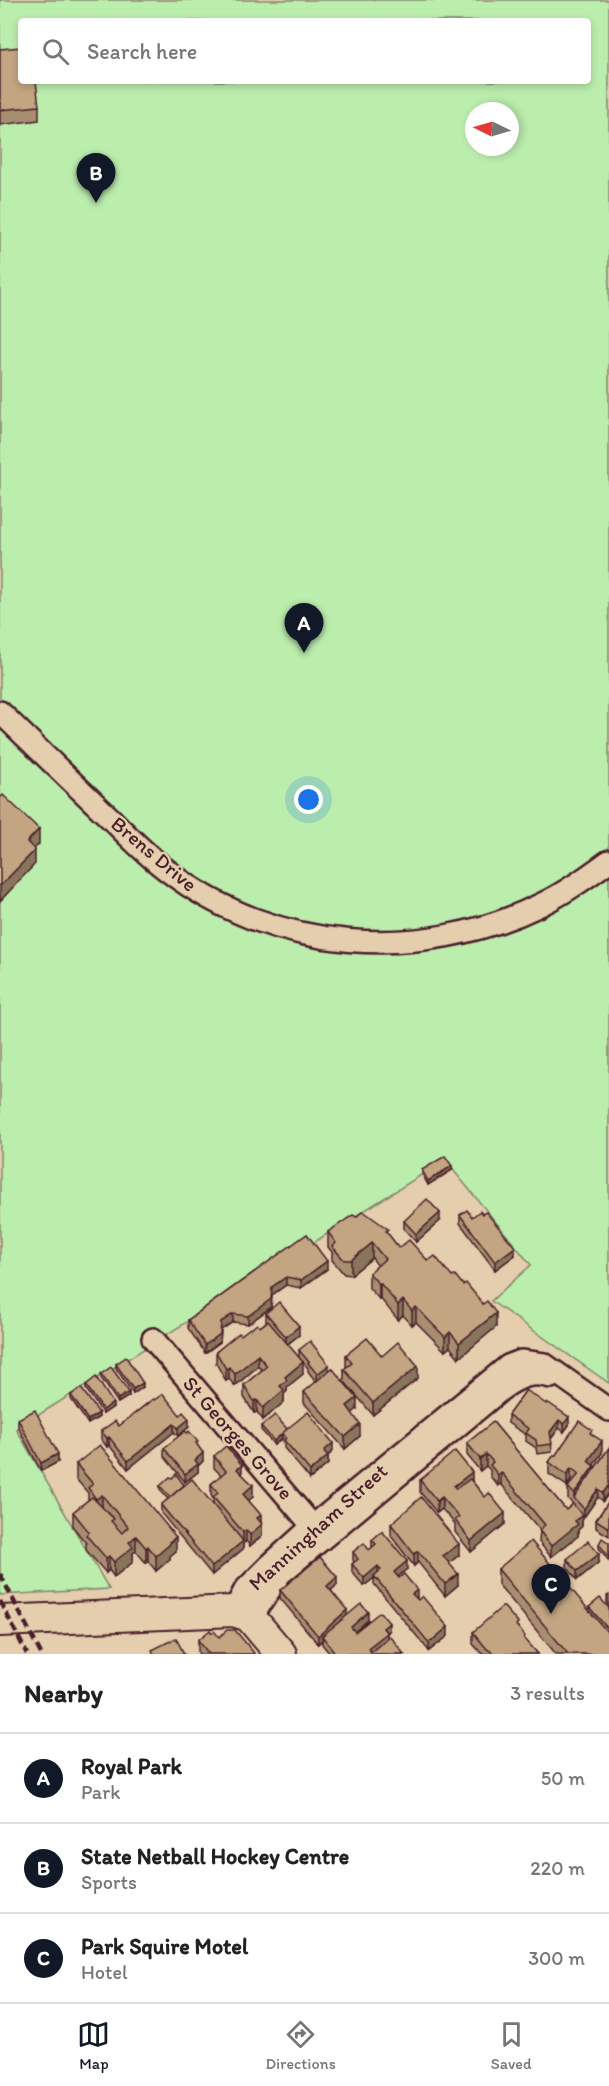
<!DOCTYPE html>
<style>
body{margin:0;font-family:Itim,sans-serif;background:#f6f6f6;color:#222}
.compass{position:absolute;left:465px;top:102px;width:54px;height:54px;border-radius:50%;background:#fff;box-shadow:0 3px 9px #0003;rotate:275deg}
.you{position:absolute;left:309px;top:800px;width:21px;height:21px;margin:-15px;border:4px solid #fff;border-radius:50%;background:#1a73e8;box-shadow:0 0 0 9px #1a73e833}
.badge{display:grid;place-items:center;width:39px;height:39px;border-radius:50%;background:#111827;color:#fff;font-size:20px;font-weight:700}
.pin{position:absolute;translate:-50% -50px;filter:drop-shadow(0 2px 3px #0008)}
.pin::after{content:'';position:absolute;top:32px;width:21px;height:18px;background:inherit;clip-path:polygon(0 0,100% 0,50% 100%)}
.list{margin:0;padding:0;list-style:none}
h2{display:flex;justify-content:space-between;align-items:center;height:78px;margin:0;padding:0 24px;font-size:26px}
h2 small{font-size:20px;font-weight:400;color:#767676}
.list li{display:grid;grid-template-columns:39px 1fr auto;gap:18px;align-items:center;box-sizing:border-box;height:90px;padding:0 24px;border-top:2px solid #e0e0e0}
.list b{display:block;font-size:22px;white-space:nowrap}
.list p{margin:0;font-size:20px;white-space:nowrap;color:#767676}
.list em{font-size:20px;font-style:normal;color:#767676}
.icon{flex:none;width:33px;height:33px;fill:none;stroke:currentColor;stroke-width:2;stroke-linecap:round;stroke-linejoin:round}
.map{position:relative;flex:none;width:609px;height:1654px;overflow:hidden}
.search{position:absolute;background:#fff;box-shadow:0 3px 9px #0003;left:18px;right:18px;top:18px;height:66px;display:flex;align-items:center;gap:15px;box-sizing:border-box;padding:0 21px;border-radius:6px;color:#767676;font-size:22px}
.sheet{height:348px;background:#fff}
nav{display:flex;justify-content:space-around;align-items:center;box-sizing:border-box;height:84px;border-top:2px solid #e0e0e0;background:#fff;font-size:16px;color:#767676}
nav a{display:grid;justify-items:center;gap:3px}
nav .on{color:#111827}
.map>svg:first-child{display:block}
.green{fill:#bbedad;stroke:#82866c;stroke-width:1.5;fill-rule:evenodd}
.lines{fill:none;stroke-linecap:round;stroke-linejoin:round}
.street-casing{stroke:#4a1f2b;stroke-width:26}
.secondary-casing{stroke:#4a1f2b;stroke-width:34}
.street{stroke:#e4cead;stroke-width:21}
.secondary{stroke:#e4cead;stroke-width:30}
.rail{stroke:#4a1f2b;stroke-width:4.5;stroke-dasharray:9 4.5;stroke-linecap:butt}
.wall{fill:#a88e70;stroke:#4a1f2b;stroke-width:1.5}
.shaded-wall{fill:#88745b;stroke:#4a1f2b;stroke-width:1.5}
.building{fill:#c3a582;stroke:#4a1f2b;stroke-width:1.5}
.labels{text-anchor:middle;stroke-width:4.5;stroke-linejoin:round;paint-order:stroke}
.street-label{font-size:21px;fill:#4a1f2b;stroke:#e4cead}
</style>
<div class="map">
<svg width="609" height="1654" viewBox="0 0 609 1654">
<rect width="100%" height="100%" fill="#e4cead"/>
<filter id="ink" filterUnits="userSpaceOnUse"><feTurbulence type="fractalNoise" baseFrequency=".0167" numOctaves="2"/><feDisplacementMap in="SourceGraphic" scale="12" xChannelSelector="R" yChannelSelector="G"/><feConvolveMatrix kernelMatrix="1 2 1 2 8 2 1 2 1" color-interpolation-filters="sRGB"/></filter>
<g filter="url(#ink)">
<path class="green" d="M0 0H609V1383L491 1301 531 1265 445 1160 16 1429 109 1589 0 1595ZM21 21H588V81H21ZM474 111H510V147H474Z"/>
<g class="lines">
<g class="street-casing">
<g id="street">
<path d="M0 712C36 747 72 782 108 816 127 835 146 855 168 871 274 953 421 963 540 905 565 893 587 877 609 861"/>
<path d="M153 1339 322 1537"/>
<path d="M234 1611 245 1590 270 1565 313 1526 508 1366 521 1361 544 1364 609 1410"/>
<path d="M251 1618 280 1574 503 1388C519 1377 532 1371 551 1377"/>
</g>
</g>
<g class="secondary-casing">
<path id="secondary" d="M0 1621 234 1611 249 1616 281 1654"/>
</g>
<use href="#street" class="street"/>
<use href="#secondary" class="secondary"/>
<g class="rail">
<path d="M0 1574 41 1654"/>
<path d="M0 1601 27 1654"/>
</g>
</g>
<g class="wall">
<path d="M0 49 39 106V120L0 125Z"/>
<path d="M422 1170H452L428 1185 422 1174Z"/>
<path d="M460 1215 472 1217 515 1255 495 1270 460 1223Z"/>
<path d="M356 1217 388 1234 399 1248 428 1261 452 1277 496 1327 459 1358 450 1347 445 1351 416 1322 412 1325 403 1315 398 1320 380 1298 379 1299 369 1288V1273L378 1266 372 1258 351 1275 344 1274 332 1260V1252L328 1247V1232Z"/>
<path d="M404 1221H440L416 1242 404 1229Z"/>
<path d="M307 1234 327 1269 301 1288 286 1285 272 1295 271 1307 248 1324 233 1322 221 1330 220 1342 205 1353 188 1328V1320Z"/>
<path d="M266 1313 299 1335 288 1344 303 1374 287 1387V1391L284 1394V1402L263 1420 257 1412 254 1413 244 1397V1385L262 1370 258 1366 235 1386 229 1379 226 1381 216 1363V1352L251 1329 260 1327 266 1322Z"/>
<path d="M299 1350 329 1371 357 1409 352 1413 360 1436 345 1449 304 1403V1392L316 1382 308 1371V1368L299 1358Z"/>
<path d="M346 1355 382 1356 418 1378 373 1415 344 1381V1369L346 1368Z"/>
<path d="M116 1364 143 1387 133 1394 116 1368Z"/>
<path d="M101 1374 129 1396 118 1403 101 1378Z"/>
<path d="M86 1385 113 1407 103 1414 86 1389Z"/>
<path d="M526 1390 569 1425 564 1432 559 1428 551 1439 552 1452 537 1454 536 1448 526 1441V1435L508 1423V1415Z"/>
<path d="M71 1395 99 1417 88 1424 71 1399Z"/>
<path d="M153 1399 189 1427 178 1436 174 1432 128 1469 109 1445 107 1447 101 1439V1431L119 1426Z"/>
<path d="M18 1419 58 1462 41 1471 18 1427Z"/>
<path d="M493 1422 566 1510 573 1504 568 1499V1487L573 1481 571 1480 567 1486 549 1474V1462L555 1456 592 1434 602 1453 593 1465 594 1469 609 1448V1493L603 1501 598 1497 584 1517 582 1515V1526L578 1530V1536L551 1557 539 1542 540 1530 501 1484 498 1486 490 1476V1470L486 1466 480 1471 467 1455V1443Z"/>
<path d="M261 1426 287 1429 333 1451 328 1456V1464L310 1479 284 1448V1444L282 1441V1438L274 1445 261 1430Z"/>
<path d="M198 1446 203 1461 198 1466V1472L185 1482 164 1456V1448Z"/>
<path d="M214 1456 242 1474 253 1497 248 1500 261 1522 262 1536 250 1546 246 1541 243 1544V1549L212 1575 161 1513V1505L168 1499 160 1490V1486L184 1485 213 1505V1499L211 1495V1484L221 1475 214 1468Z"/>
<path d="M76 1464 176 1551 170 1556V1559L156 1571 148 1561 146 1563 136 1551 133 1553V1562L114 1577 109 1570 106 1573 86 1550V1543L73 1527V1512L88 1500V1493L76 1479Z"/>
<path d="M420 1480 472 1481 505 1524 471 1552 455 1532V1524L442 1509 437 1513 420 1492Z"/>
<path d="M609 1501V1536L596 1528V1520Z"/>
<path d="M391 1524 459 1555 449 1563 458 1585 445 1596 418 1562 414 1566 391 1536Z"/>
<path d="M372 1540 407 1569 398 1576 448 1636 429 1651 374 1584V1578L364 1586 352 1572V1564L354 1562 353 1560V1552L369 1550 372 1548Z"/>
<path d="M609 1543V1561L599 1548V1544Z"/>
<path d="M567 1559 599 1562 577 1580 567 1567Z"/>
<path d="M498 1569 589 1611V1607L607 1606V1596L609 1595V1654H556L498 1584Z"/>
<path d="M337 1585 331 1590 347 1616 368 1620 354 1632 389 1631 387 1633V1639L404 1654H330L322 1644V1640L318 1644 280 1598V1590Z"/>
<path d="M518 1627 525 1640 538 1654H482L473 1644V1632Z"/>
<path d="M212 1633 219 1637 254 1654H199L198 1652V1640Z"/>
</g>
<g class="shaded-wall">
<path d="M39 829V844L27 856V842Z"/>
<path d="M35 850V864L0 901V886Z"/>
<path d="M452 1166V1170L428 1185V1181Z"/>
<path d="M440 1213V1221L416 1242V1234Z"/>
<path d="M372 1243V1258L351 1275V1260Z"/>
<path d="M515 1247V1255L495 1270V1262Z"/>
<path d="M327 1261V1269L301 1288V1280Z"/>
<path d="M286 1277V1285L272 1295 271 1307 248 1324V1316L272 1287Z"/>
<path d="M380 1283V1298L379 1299V1284Z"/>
<path d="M403 1300V1315L398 1320V1305Z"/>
<path d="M416 1307V1322L412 1325V1311Z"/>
<path d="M496 1313V1327L459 1358V1343Z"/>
<path d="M233 1314V1322L221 1330 220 1342 205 1353V1345L221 1322Z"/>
<path d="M299 1326V1335L286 1345V1337Z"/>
<path d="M450 1332V1347L445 1351V1337Z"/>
<path d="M258 1355V1366L235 1386V1374Z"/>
<path d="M303 1362V1374L287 1387V1391L284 1394V1402L263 1420V1408L280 1386 285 1377Z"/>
<path d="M329 1365V1373L317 1382V1374Z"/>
<path d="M418 1366V1378L373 1415V1403Z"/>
<path d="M229 1367V1379L226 1381V1369Z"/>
<path d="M143 1383V1387L133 1394V1389Z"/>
<path d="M129 1392V1396L118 1403V1399Z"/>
<path d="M357 1398V1409L347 1418V1406Z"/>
<path d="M257 1400V1412L254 1413V1401Z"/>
<path d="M113 1403V1407L103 1414V1410Z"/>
<path d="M99 1413V1417L88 1424V1420Z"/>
<path d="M569 1417V1425L564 1432V1424Z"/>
<path d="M189 1419V1427L178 1436V1428Z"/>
<path d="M559 1420V1428L550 1440V1432Z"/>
<path d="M174 1424V1432L128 1469V1461Z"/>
<path d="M360 1424V1436L345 1449V1437Z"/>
<path d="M282 1434V1438L274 1445V1441Z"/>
<path d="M109 1437V1445L107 1447V1438Z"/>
<path d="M602 1441V1453L588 1473V1461Z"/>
<path d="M333 1443V1451L324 1459V1451Z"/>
<path d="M203 1453V1461L198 1466V1472L185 1482V1474L195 1460Z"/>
<path d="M58 1454V1462L41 1471V1463Z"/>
<path d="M486 1454V1466L480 1471V1459Z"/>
<path d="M328 1456V1464L310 1479V1471Z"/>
<path d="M242 1465V1477L237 1469Z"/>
<path d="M594 1466V1477L574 1498V1494Z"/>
<path d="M571 1468V1480L567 1486V1475Z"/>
<path d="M472 1472V1483L454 1498V1486Z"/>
<path d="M501 1472V1484L498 1486V1475Z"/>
<path d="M253 1485V1497L243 1505V1494Z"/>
<path d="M609 1485V1493L603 1501V1493Z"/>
<path d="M598 1489V1497L584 1517V1509Z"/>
<path d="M102 1495V1510L96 1514V1499Z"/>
<path d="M442 1497V1509L437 1513V1501Z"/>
<path d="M505 1513V1524L471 1552V1541Z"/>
<path d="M261 1515V1526L262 1524V1536L250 1546V1535L257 1518Z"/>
<path d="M582 1515V1526L578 1530V1536L551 1557V1546L575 1521Z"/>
<path d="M246 1530V1541L243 1544V1549L212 1575V1567L243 1541V1532Z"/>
<path d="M136 1536V1551L133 1553V1562L114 1577V1562L129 1542Z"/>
<path d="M176 1537V1551L170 1556V1559L156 1571V1556Z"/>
<path d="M459 1544V1555L443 1568V1556Z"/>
<path d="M148 1546V1561L146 1563V1548Z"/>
<path d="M418 1551V1562L414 1566V1554Z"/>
<path d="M599 1554V1562L577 1580V1571Z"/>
<path d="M109 1556V1570L106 1573V1558Z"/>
<path d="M407 1561V1569L394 1580V1572Z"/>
<path d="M378 1566V1574L374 1576V1578L364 1586V1578Z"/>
<path d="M458 1574V1585L445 1596V1584Z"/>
<path d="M337 1577V1585L327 1594V1586Z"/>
<path d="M417 1590V1598L412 1602V1594Z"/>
<path d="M347 1610V1618L322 1636V1640L318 1644V1636Z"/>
<path d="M368 1612V1620L351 1635V1627Z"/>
<path d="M389 1623V1631L387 1633V1641L371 1654 368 1648 383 1628Z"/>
<path d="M448 1627V1636L429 1651V1643Z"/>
</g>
<g class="building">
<path d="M21 47V81H36L39 106 0 110V49Z"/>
<path d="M3 795 39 829 27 842 35 850 0 886V798Z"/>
<path d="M445 1156 452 1166 428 1181 422 1170Z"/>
<path d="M427 1199 440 1213 416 1234 404 1221Z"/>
<path d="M467 1210 472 1217 480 1211 482 1214 486 1212 515 1247 495 1262 460 1215Z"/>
<path d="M363 1211 388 1229 386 1231 399 1248 409 1240 428 1261 435 1256 452 1277 455 1275 463 1285 466 1283 483 1304 487 1301 496 1313 459 1343 450 1332 445 1337 416 1307 412 1311 403 1300 398 1305 380 1283 379 1284 369 1273 385 1259 372 1243 351 1260H344L332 1246 336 1243 328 1232 353 1215 356 1217Z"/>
<path d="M307 1234 327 1261 301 1280 286 1277 272 1287 271 1299 248 1316 233 1314 221 1322 220 1334 205 1345 188 1320Z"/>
<path d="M279 1302 299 1326 286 1337 266 1313Z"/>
<path d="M268 1321 303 1362 285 1377 287 1380 280 1386 284 1390 263 1408 257 1400 254 1401 244 1385 267 1366 258 1355 235 1374 229 1367 226 1369 216 1352 239 1333 241 1335 250 1328 251 1329 257 1324 260 1327Z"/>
<path d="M367 1338 382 1356 398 1342 418 1366 373 1403 344 1369 352 1363 346 1355Z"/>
<path d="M310 1341 329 1365 317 1374 308 1363 309 1362 299 1350Z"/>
<path d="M126 1357 143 1383 133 1389 116 1364Z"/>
<path d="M111 1367 129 1392 118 1399 101 1374Z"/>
<path d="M332 1368 357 1398 347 1406 360 1424 345 1437 304 1392Z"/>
<path d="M96 1377 113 1403 103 1410 86 1385Z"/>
<path d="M81 1388 99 1413 88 1420 71 1395Z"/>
<path d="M526 1390 546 1404 547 1402 569 1417 564 1424 559 1420 550 1432 552 1444 537 1446 536 1440 526 1433 529 1429 508 1415Z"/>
<path d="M163 1394 180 1415 183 1412 189 1419 178 1428 174 1424 128 1461 109 1437 107 1438 101 1431 115 1421 119 1426 153 1399 154 1400Z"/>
<path d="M35 1410 58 1454 41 1463 18 1419Z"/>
<path d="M308 1412 333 1443 324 1451 328 1456 310 1471 284 1440 286 1438 282 1433Z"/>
<path d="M275 1415 287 1429 274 1441 261 1426Z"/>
<path d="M579 1421 592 1430 590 1433 602 1441 588 1461 594 1466 574 1494 568 1487 579 1474 571 1468 567 1475 549 1462 554 1455 555 1456Z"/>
<path d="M493 1422 566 1510 573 1504 582 1515 575 1521 578 1524 551 1546 539 1530 545 1525 501 1472 498 1475 490 1465 493 1462 486 1454 480 1459 467 1443Z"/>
<path d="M185 1431 187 1433 189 1431 198 1442 196 1443 203 1453 195 1460 198 1464 185 1474 164 1448Z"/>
<path d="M100 1445 176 1537 169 1542 170 1544 156 1556 148 1546 146 1548 136 1536 129 1542 133 1547 114 1562 109 1556 106 1558 86 1535 89 1532 73 1512 92 1497 114 1519 111 1521 122 1533 128 1527 102 1495 96 1499 88 1488 93 1484 76 1464Z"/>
<path d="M226 1446 242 1465 237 1469 253 1485 243 1494 261 1515 257 1518 262 1524 250 1535 246 1530 243 1532 213 1497 218 1493 211 1484 226 1471 214 1456Z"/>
<path d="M609 1448V1485L603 1493 598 1489 584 1509 574 1498Z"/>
<path d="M455 1451 472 1472 454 1486 456 1489 470 1479 485 1497 489 1493 505 1513 471 1541 455 1520 459 1517 442 1497 437 1501 420 1480Z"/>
<path d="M176 1474 184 1485 170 1497 160 1486 170 1477 172 1478Z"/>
<path d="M192 1479 243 1541 212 1567 161 1505Z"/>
<path d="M421 1497 459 1544 443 1556 458 1574 445 1584 418 1551 414 1554 391 1524Z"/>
<path d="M609 1501V1528L596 1520Z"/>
<path d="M382 1531 407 1561 394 1572 399 1578 404 1574 417 1590 412 1594 418 1600 422 1596 448 1627 429 1643 374 1576 381 1570 378 1566 364 1578 352 1564 358 1559 353 1552 364 1543 369 1550 376 1544 372 1540Z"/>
<path d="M602 1538 609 1543V1557L599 1544Z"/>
<path d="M531 1541 607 1632 609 1630V1654H568L498 1569Z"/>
<path d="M588 1541 599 1554 577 1571 567 1559Z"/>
<path d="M320 1557 337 1577 327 1586 347 1610 318 1636 280 1590Z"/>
<path d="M600 1598 609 1608V1630L589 1607Z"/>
<path d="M361 1604 368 1612 351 1627 355 1632 380 1612 389 1623 383 1628 387 1633 368 1648 371 1652 390 1636 404 1654H336L322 1636Z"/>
<path d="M503 1606 518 1623 516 1625 525 1636 524 1638 538 1654H495L487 1649 473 1632Z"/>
<path d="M210 1630 212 1633 214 1631 219 1637 227 1630H235L254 1653 253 1654H209L198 1640Z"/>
<path d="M176 1638 184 1654H154L152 1650Z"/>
</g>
</g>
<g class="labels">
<g class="street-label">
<text transform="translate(154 854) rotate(40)" y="7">Brens Drive</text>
<text transform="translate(238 1438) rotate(49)" y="7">St Georges Grove</text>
<text transform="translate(318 1527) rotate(-42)" y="7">Manningham Street</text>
</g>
</g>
</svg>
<svg class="compass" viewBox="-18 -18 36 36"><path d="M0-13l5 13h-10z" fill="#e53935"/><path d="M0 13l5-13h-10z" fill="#767676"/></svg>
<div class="you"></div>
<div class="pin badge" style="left:304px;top:653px">A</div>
<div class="pin badge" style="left:96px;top:203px">B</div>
<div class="pin badge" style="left:551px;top:1614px">C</div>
<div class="search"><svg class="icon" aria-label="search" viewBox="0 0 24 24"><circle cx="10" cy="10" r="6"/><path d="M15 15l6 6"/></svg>Search here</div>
</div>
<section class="sheet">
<h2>Nearby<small>3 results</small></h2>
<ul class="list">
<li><span class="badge">A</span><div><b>Royal Park</b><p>Park</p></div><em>50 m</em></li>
<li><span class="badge">B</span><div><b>State Netball Hockey Centre</b><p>Sports</p></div><em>220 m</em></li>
<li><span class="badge">C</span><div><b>Park Squire Motel</b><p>Hotel</p></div><em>300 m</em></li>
</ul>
</section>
<nav>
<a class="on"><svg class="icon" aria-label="map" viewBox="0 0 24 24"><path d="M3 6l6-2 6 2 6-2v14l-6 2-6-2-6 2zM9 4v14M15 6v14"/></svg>Map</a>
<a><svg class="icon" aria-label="directions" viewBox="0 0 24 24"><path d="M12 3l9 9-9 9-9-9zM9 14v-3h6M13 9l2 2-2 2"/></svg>Directions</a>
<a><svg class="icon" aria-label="saved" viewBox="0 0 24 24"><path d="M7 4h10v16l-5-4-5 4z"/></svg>Saved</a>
</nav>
